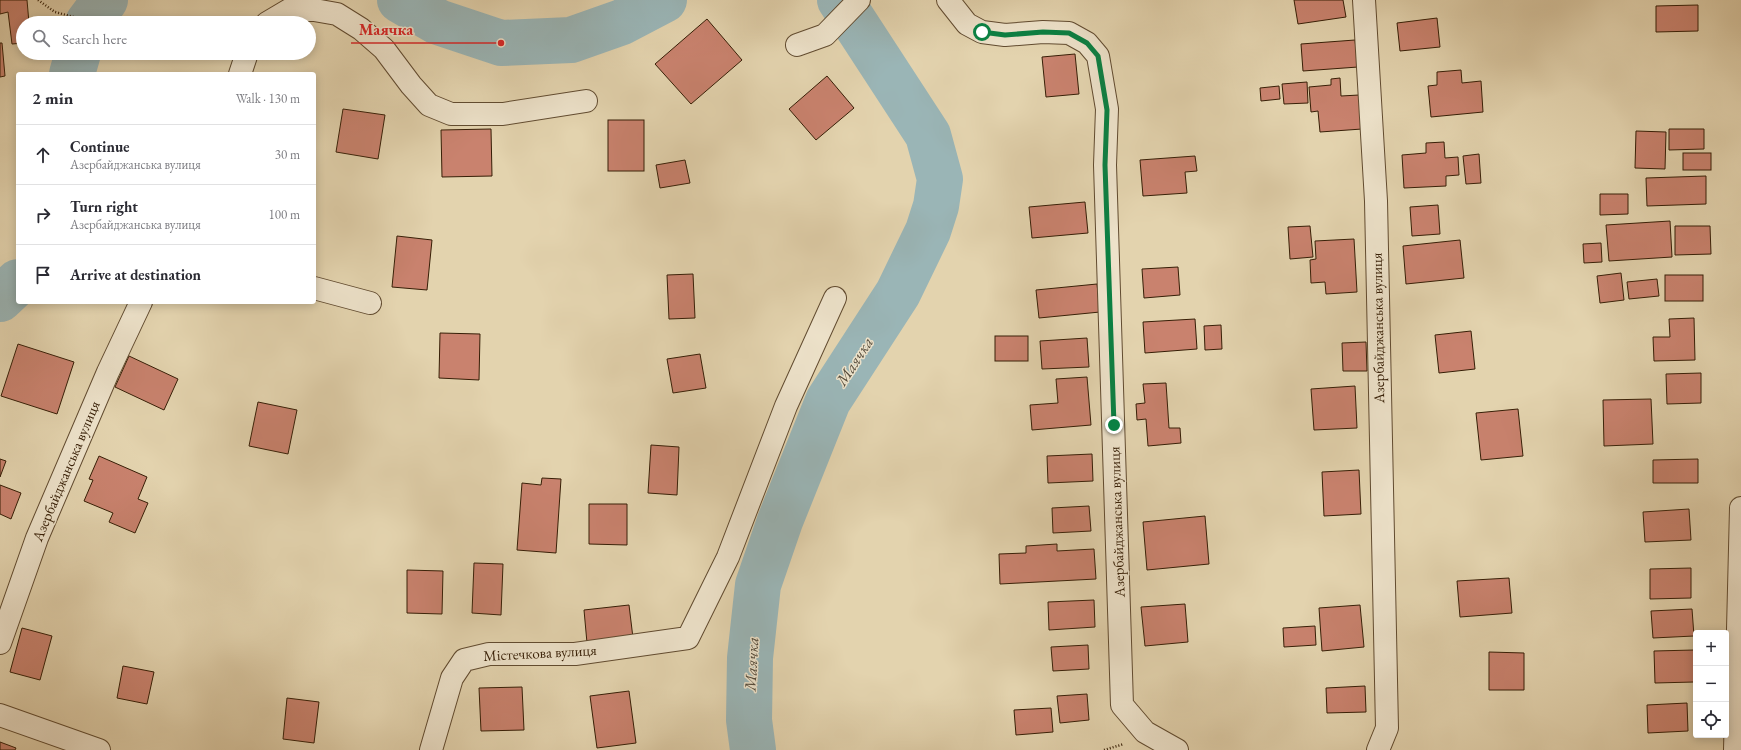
<!DOCTYPE html>
<meta charset="utf-8">
<style>
body{margin:0;font-family:"EB Garamond",serif;background:#f7f7f7;color:#2b2b33}
.controls{position:absolute;right:12px;bottom:12px;display:grid;overflow:hidden;border-radius:4px;box-shadow:0 2px 10px #0003}
.controls button{width:36px;height:36px;display:grid;place-items:center;padding:0;border:0;border-bottom:1px solid #e1e1e2;background:#fff;color:#2b2b33;font:20px sans-serif}
.stop{position:absolute;width:12px;height:12px;margin:-9px;border:3px solid #0b8043;border-radius:50%;background:#fff}
.stop.end{background:#0b8043;border-color:#fff;box-shadow:0 1px 4px #0008}
.list{margin:0;padding:0;list-style:none}
h2{display:flex;justify-content:space-between;align-items:center;height:52px;margin:0;padding:0 16px;font-size:17px}
h2 small{font-size:13px;font-weight:400;color:#7c7c81}
.list li{display:grid;grid-template-columns:26px 1fr auto;gap:12px;align-items:center;box-sizing:border-box;height:60px;padding:0 16px;border-top:1px solid #e1e1e2}
.list b{display:block;font-size:15px;white-space:nowrap}
.list p{margin:0;font-size:13px;white-space:nowrap;color:#7c7c81}
.list em{font-size:13px;font-style:normal;color:#7c7c81}
.icon{flex:none;width:22px;height:22px;fill:none;stroke:currentColor;stroke-width:2;stroke-linecap:round;stroke-linejoin:round}
.map{position:relative;flex:none;width:1741px;height:750px;overflow:hidden}
.search{position:absolute;background:#fff;box-shadow:0 2px 10px #0003;left:16px;top:16px;width:300px;height:44px;display:flex;align-items:center;gap:10px;box-sizing:border-box;padding:0 14px;border-radius:22px;color:#7c7c81;font-size:15px}
.panel{position:absolute;background:#fff;box-shadow:0 2px 10px #0003;left:16px;top:72px;width:300px;height:232px;border-radius:4px}
.map>svg:first-child{display:block}
.lines{fill:none;stroke-linecap:round;stroke-linejoin:round}
.river{stroke:#9ab5b6;stroke-width:46}
.building{fill:#c9826e;stroke:#361e06}
.minor-casing{stroke:#614b30;stroke-width:24}
.path{stroke:#361e06;stroke-width:2.5;stroke-dasharray:1 2;stroke-linecap:butt}
.minor{stroke:#ede2ca;stroke-width:22}
.route{stroke:#0b8043;stroke-width:5}
.labels{text-anchor:middle;stroke-width:3;stroke-linejoin:round;paint-order:stroke}
.street-label{font-size:15px;fill:#361e06;stroke:#ede2ca}
.water-label{font-size:16px;font-style:italic;fill:#544b3b;stroke:#ede2ca}
.leader{fill:none;stroke:#d62828;stroke-width:1.5}
.callout-dot{fill:#d62828;stroke:#ede2ca;stroke-width:1.5}
.callout-label{font-size:16px;text-anchor:middle;font-weight:bold;fill:#d62828;stroke:#ede2ca;stroke-width:3;stroke-linejoin:round;paint-order:stroke}
</style>
<div class="map">
<svg width="1741" height="750" viewBox="0 0 1741 750">
<rect width="100%" height="100%" fill="#e3d3ae"/>
<filter id="stains"><feTurbulence type="fractalNoise" baseFrequency=".005" numOctaves="4"/><feColorMatrix values="0 0 0 0 .2 0 0 0 0 .09 0 0 0 0 .02 0 0 0 .5 -.17"/></filter>
<radialGradient id="worn" r=".72"><stop offset=".6" stop-color="#630" stop-opacity="0"/><stop offset="1" stop-color="#630" stop-opacity=".3"/></radialGradient>
<g class="lines">
<g class="river">
<path d="M400 0 438 22 501 43 571 40 622 22 664 0"/>
<path d="M88 23 105 0"/>
<path d="M72 74 78 53"/>
<path d="M0 299 18 282"/>
<path d="M753 750 749 720 750 658 758 585 780 521 828 401 898 293 928 231 936 206 940 179 928 135 840 0"/>
</g>
</g>
<g class="building">
<path d="M0 0H27L29 23H23V43L12 44 8 12 0 14Z"/>
<path d="M1294 0H1343L1346 17 1298 24Z"/>
<path d="M1698 5V31L1656 32V6Z"/>
<path d="M1437 18 1440 47 1400 51 1397 23Z"/>
<path d="M707 19 742 60 691 104 655 64Z"/>
<path d="M1355 40 1358 67 1303 71 1301 44Z"/>
<path d="M0 43H2L5 76 0 77Z"/>
<path d="M1075 54 1079 94 1046 97 1042 57Z"/>
<path d="M1461 70 1462 83 1481 81 1483 112 1431 117 1428 86 1437 85V72Z"/>
<path d="M827 76 854 108 816 140 789 109Z"/>
<path d="M1340 78 1341 96 1359 95 1362 129 1320 132 1318 111 1311 112 1309 87 1331 85V79Z"/>
<path d="M1307 82 1308 103 1284 104 1282 84Z"/>
<path d="M1279 86 1280 99 1261 101 1260 88Z"/>
<path d="M343 109 385 115 378 159 336 152Z"/>
<rect x="608" y="120" width="36" height="51"/>
<path d="M491 129 492 176 442 177 441 130Z"/>
<path d="M1669 129H1704V149L1669 150Z"/>
<path d="M1636 131 1666 132 1665 169 1635 168Z"/>
<path d="M1444 142 1445 158 1458 157 1459 175 1446 176V186L1404 188 1402 155 1426 153V143Z"/>
<rect x="1683" y="153" width="28" height="17"/>
<path d="M1479 154 1481 183 1466 184 1463 156Z"/>
<path d="M1195 156 1197 171 1185 172 1187 193 1143 196 1140 160Z"/>
<path d="M685 160 690 183 660 188 656 165Z"/>
<path d="M1706 176V204L1647 206 1646 178Z"/>
<path d="M1600 194H1628V214L1600 215Z"/>
<path d="M1085 202 1088 233 1032 238 1029 207Z"/>
<path d="M1438 205 1440 234 1412 236 1410 207Z"/>
<path d="M1670 221 1672 257 1609 261 1606 225Z"/>
<path d="M1310 226 1313 257 1290 259 1288 227Z"/>
<path d="M1675 226H1710L1711 254 1675 255Z"/>
<path d="M397 236 432 240 427 290 392 287Z"/>
<path d="M1354 239 1357 292 1326 294 1325 282 1311 283 1310 260 1316 259 1315 241Z"/>
<path d="M1460 240 1464 278 1406 284 1403 246Z"/>
<path d="M1601 243 1602 262 1584 263 1583 244Z"/>
<path d="M1178 267 1180 295 1144 298 1142 269Z"/>
<path d="M1621 273 1624 300 1600 303 1597 276Z"/>
<path d="M693 274 695 318 669 319 667 275Z"/>
<rect x="1665" y="275" width="38" height="26"/>
<path d="M1657 279 1659 296 1629 299 1627 282Z"/>
<path d="M1097 284 1100 312 1039 318 1036 290Z"/>
<path d="M1694 318 1695 360 1654 361 1653 337H1670L1669 319Z"/>
<path d="M1195 319 1197 349 1145 353 1143 322Z"/>
<path d="M1221 325 1222 349 1205 350 1204 326Z"/>
<path d="M1471 331 1475 369 1439 373 1435 335Z"/>
<path d="M440 333 480 334 479 380 439 378Z"/>
<rect x="995" y="336" width="33" height="25"/>
<path d="M1087 338 1089 367 1042 369 1040 341Z"/>
<path d="M1366 342 1367 371H1343L1342 343Z"/>
<path d="M18 344 74 362 57 414 1 396Z"/>
<path d="M700 354 706 388 673 393 667 359Z"/>
<path d="M129 356 178 379 164 410 115 387Z"/>
<path d="M1701 373V403L1667 404 1666 374Z"/>
<path d="M1087 377 1091 425 1032 430 1030 405 1058 403 1056 379Z"/>
<path d="M1166 383 1169 428H1180L1181 443 1148 446 1146 419 1137 420 1136 404 1145 403 1143 384Z"/>
<path d="M1355 386 1357 428 1314 430 1311 389Z"/>
<path d="M1651 399 1653 444 1604 446 1603 400Z"/>
<path d="M258 402 297 410 288 454 249 446Z"/>
<path d="M1518 409 1523 456 1481 460 1476 413Z"/>
<path d="M651 445 679 447 677 495 648 493Z"/>
<path d="M1092 454 1093 481 1048 483 1047 456Z"/>
<path d="M99 456 147 477 138 499 148 503 135 533 109 522 113 513 84 501 93 480 89 479Z"/>
<path d="M0 459 6 461 0 477Z"/>
<path d="M1698 459V483H1653V460Z"/>
<path d="M1359 470 1361 514 1324 516 1322 472Z"/>
<path d="M542 478 561 479 556 553 517 550 522 483 541 485Z"/>
<path d="M0 485 21 493 11 519 0 514Z"/>
<path d="M589 504H627V545L589 544Z"/>
<path d="M1089 506 1091 531 1053 533 1052 508Z"/>
<path d="M1689 509 1691 540 1645 542 1643 512Z"/>
<path d="M1205 516 1209 564 1147 570 1143 522Z"/>
<path d="M1057 544V551L1094 549 1096 579 1000 584 999 554 1026 553V546Z"/>
<path d="M474 563 503 564 501 615 472 613Z"/>
<path d="M1691 568V598L1650 599V569Z"/>
<path d="M407 570 443 571 442 614 407 613Z"/>
<path d="M1509 578 1512 613 1460 617 1457 581Z"/>
<path d="M1094 600 1095 627 1049 630 1048 602Z"/>
<path d="M1185 604 1188 642 1145 646 1141 607Z"/>
<path d="M629 605 633 638 587 643 584 610Z"/>
<path d="M1360 605 1364 647 1322 651 1319 608Z"/>
<path d="M1692 609 1694 636 1653 638 1651 611Z"/>
<path d="M1315 626 1316 645 1284 647 1283 628Z"/>
<path d="M22 628 52 636 40 680 10 672Z"/>
<path d="M1088 645 1089 669 1053 671 1051 647Z"/>
<path d="M1694 650V682L1655 683 1654 651Z"/>
<path d="M1489 652 1524 653V690H1489Z"/>
<path d="M123 666 154 672 147 704 117 698Z"/>
<path d="M1365 686 1366 712 1327 713 1326 688Z"/>
<path d="M522 687 524 730 481 731 479 688Z"/>
<path d="M629 691 636 743 597 748 590 696Z"/>
<path d="M1087 694 1089 720 1060 723 1057 696Z"/>
<path d="M287 698 319 702 314 743 283 739Z"/>
<path d="M1687 703 1688 731 1648 733 1647 705Z"/>
<path d="M1051 708 1053 732 1016 735 1014 710Z"/>
<path d="M0 742 16 748 15 750H0Z"/>
</g>
<g class="lines">
<g class="minor-casing">
<g id="minor">
<path d="M948 0 967 24 982 32 1005 35 1043 32 1069 33 1087 43 1098 56 1107 109 1105 165 1122 705 1145 732 1177 750"/>
<path d="M1364 0 1376 201 1387 728 1378 750"/>
<path d="M267 23 289 10H314L337 14 361 29 384 49 411 85 429 105 451 114H503L586 101"/>
<path d="M797 45 825 35 859 0"/>
<path d="M240 74 247 53"/>
<path d="M314 288 370 303"/>
<path d="M0 643 37 538 108 372 141 302"/>
<path d="M0 715 99 750"/>
<path d="M431 750 452 678 464 660 489 654H575L688 638 728 557 786 406 835 298"/>
<path d="M1735 750 1741 508"/>
</g>
</g>
<g class="path">
<path d="M38 0 55 12 96 23"/>
<path d="M156 23 179 20 207 21 211 23"/>
<path d="M1104 750 1124 744"/>
</g>
<use href="#minor" class="minor"/>
</g>
<g class="lines">
<path class="route" d="M982 32 1005 35 1043 32 1069 33 1087 43 1098 56 1107 110 1105 165 1114 425"/>
</g>
<g class="labels">
<g class="street-label">
<text transform="translate(1378 328) rotate(-91)" y="5">Азербайджанська вулиця</text>
<text transform="translate(66 471) rotate(-67)" y="5">Азербайджанська вулиця</text>
<text transform="translate(1117 522) rotate(-92)" y="5">Азербайджанська вулиця</text>
<text transform="translate(540 653) rotate(-3)" y="5">Містечкова вулиця</text>
</g>
<g class="water-label">
<text transform="translate(854 361) rotate(-57)" y="6">Маячка</text>
<text transform="translate(751 664) rotate(-87)" y="6">Маячка</text>
</g>
</g>
<path class="leader" d="M501 43L421 43H351"/>
<circle class="callout-dot" cx="501" cy="43" r="4"/>
<g class="callout-label">
<text x="386" y="35">Маячка</text>
</g>
<rect width="100%" height="100%" filter="url(#stains)"/>
<rect width="100%" height="100%" fill="url(#worn)"/>
</svg>
<div class="controls">
<button>+</button>
<button>−</button>
<button><svg class="icon" aria-label="locate" viewBox="0 0 24 24"><circle cx="12" cy="12" r="6"/><path d="M12 2v4M12 18v4M2 12h4M18 12h4"/></svg></button>
</div>
<div class="stop" style="left:982px;top:32px"></div>
<div class="stop end" style="left:1114px;top:425px"></div>
<div class="search"><svg class="icon" aria-label="search" viewBox="0 0 24 24"><circle cx="10" cy="10" r="6"/><path d="M15 15l6 6"/></svg>Search here</div>
<section class="panel">
<h2>2 min<small>Walk · 130 m</small></h2>
<ul class="list">
<li><svg class="icon" aria-label="ahead" viewBox="0 0 24 24"><path d="M12 20V5M6 11l6-6 6 6"/></svg><div><b>Continue</b><p>Азербайджанська вулиця</p></div><em>30 m</em></li>
<li><svg class="icon" aria-label="right" viewBox="0 0 24 24"><path d="M7 20v-9h11M14 6l5 5-5 5"/></svg><div><b>Turn right</b><p>Азербайджанська вулиця</p></div><em>100 m</em></li>
<li><svg class="icon" aria-label="arrive" viewBox="0 0 24 24"><path d="M6 21V4h12l-3 4 3 4H6"/></svg><div><b>Arrive at destination</b></div></li>
</ul>
</section>
</div>
